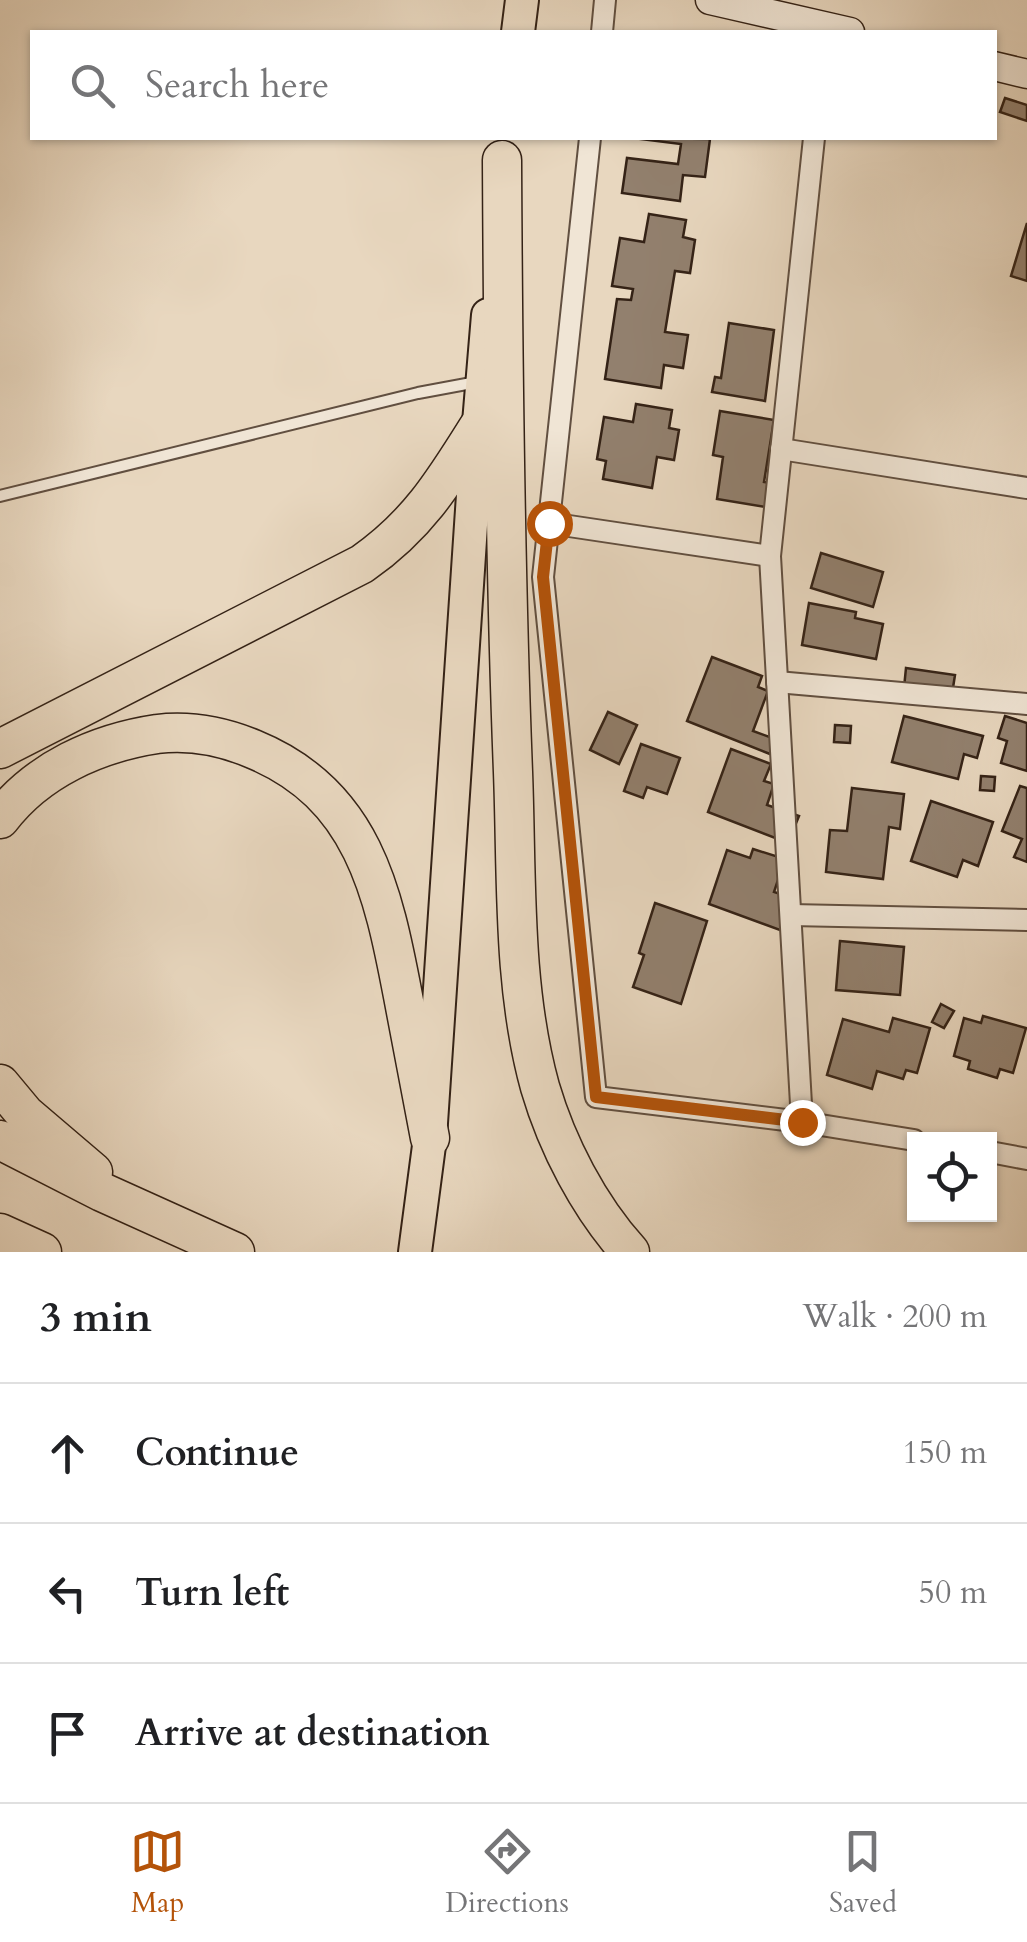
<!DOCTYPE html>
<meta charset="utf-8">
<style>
body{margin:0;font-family:Cardo,serif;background:#f2f2f2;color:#202124}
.controls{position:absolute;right:30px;bottom:30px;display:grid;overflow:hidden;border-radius:0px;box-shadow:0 2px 8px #0004}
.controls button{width:90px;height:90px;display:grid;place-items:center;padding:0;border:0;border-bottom:2px solid #e0e0e0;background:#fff;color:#202124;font:50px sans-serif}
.stop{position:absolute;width:30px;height:30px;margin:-22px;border:8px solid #b45309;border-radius:50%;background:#fff}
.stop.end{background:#b45309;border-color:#fff;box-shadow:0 2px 10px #0008}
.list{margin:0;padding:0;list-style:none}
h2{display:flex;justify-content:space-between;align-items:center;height:130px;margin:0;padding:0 40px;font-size:42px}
h2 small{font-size:32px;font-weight:400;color:#757577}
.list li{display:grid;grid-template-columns:65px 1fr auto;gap:30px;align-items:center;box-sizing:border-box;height:140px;padding:0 40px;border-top:2px solid #e0e0e0}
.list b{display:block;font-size:38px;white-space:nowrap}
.list em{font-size:32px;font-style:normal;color:#757577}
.icon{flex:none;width:55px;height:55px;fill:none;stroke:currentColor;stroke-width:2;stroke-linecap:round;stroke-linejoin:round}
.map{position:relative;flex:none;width:1027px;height:1252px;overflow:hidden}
.search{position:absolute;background:#fff;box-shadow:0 2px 8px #0004;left:30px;right:30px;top:30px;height:110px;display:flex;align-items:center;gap:25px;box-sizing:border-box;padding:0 35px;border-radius:0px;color:#757577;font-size:38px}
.sheet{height:550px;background:#fff}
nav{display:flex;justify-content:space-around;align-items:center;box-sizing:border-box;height:140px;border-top:2px solid #e0e0e0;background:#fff;font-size:28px;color:#757577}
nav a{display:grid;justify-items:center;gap:5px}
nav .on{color:#b45309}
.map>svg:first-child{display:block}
.building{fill:#92806e;stroke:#342216;stroke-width:2.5}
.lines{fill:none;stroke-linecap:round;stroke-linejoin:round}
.lane-casing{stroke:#614f40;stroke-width:14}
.street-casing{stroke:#614f40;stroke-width:24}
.secondary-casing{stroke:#342216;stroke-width:31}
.primary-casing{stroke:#342216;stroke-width:36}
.highway-casing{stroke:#342216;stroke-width:41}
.lane{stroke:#f0e5d5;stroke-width:10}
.street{stroke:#f0e5d5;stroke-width:20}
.secondary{stroke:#f0e5d5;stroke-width:28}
.primary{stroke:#e8d7bf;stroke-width:32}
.highway{stroke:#e8d7bf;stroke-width:38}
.route{stroke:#b45309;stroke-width:12}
</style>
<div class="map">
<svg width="1027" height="1252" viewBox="0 0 1027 1252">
<rect width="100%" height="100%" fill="#e8d7bf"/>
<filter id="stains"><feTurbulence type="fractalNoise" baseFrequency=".002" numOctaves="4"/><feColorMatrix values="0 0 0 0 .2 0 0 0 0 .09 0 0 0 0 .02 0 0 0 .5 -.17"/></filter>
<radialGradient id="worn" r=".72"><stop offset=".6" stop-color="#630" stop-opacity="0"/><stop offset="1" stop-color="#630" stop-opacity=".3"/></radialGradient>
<g class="building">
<path d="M1005 98 1027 105V121L1000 112Z"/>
<path d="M633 138 710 139 705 177 683 175 680 201 622 193 627 158 678 164 681 144Z"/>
<path d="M649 214 686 220 683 237 695 240 690 273 675 271 665 332 688 335 683 368 664 365 661 388 605 379 617 299 631 300 633 289 612 286 620 238 644 242Z"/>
<path d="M1027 223V281L1011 276Z"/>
<path d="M729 323 774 330 765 401 712 392 715 377 721 378Z"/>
<path d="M636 404 672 410 669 428 679 430 674 460 657 457 652 488 603 479 606 461 597 459 604 417 633 422Z"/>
<path d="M720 411 774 420 764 482 776 484 771 508 717 499 723 457 713 455Z"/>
<path d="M821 553 883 572 873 607 811 588Z"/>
<path d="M809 603 856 612 855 618 883 624 876 659 802 645Z"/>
<path d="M712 657 762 676 758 687 768 691 753 731 775 739 770 754 687 721Z"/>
<path d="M906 668 955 675 952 694 904 688Z"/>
<path d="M608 712 637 725 619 764 590 750Z"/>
<path d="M904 716 983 736 977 758 964 754 958 779 892 762Z"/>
<path d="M1005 716 1027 723V771L1001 763 1007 741 998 738Z"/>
<path d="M835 725 851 726 850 743 834 742Z"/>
<path d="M641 744 680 758 667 794 647 787 643 798 624 791Z"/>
<path d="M731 749 771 764 764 781 774 784 767 805 799 816 788 843 708 812Z"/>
<path d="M981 776 995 777 994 791 980 790Z"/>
<path d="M1020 786 1027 788V862L1014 857 1022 839 1002 831Z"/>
<path d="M852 788 904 794 900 829 889 827 883 879 826 872 830 830 847 831Z"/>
<path d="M931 801 993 822 978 866 963 860 957 877 911 861Z"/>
<path d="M753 849 785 859 774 892 799 900 788 933 709 904 727 850 750 858Z"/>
<path d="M655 903 707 921 681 1004 633 987 644 955 639 953Z"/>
<path d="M840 941 904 947 900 995 836 990Z"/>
<path d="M941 1004 954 1011 944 1028 932 1022Z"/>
<path d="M983 1016 1026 1028 1013 1073 1000 1069 997 1078 968 1069 970 1061 954 1056 964 1018 981 1023Z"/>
<path d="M893 1018 930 1028 917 1073 906 1070 903 1079 877 1071 872 1089 827 1075 843 1019 889 1032Z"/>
</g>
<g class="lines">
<g class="lane-casing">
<path id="lane" d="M0 496 418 393 477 382"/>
</g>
<g class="street-casing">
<g id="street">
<path d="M602 32 605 0"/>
<path d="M590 138 543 577 596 1097 802 1122 914 1140"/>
<path d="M781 449 1027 488"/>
<path d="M549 523 770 556"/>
<path d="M777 682 1027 704"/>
<path d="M791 915 1027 920"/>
<path d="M802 1122 770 556 814 138"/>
<path d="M990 1152 1027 1159"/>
</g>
</g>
<g class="secondary-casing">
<g id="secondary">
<path d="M710 0 850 32"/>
<path d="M994 66 1027 74"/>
</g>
</g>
<g class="primary-casing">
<g id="primary">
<path d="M518 32 522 0"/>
<path d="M415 1252 430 1138 473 495 488 315"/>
</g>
</g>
<g class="highway-casing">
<g id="highway">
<path d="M502 160C503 364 505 568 513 772 517 876 512 986 540 1087 557 1145 589 1207 630 1252"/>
<path d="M0 749 362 564C418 525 444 482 479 426"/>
<path d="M0 819C37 770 97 743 157 734 190 730 222 736 253 749 363 794 383 891 403 996 412 1043 421 1091 430 1138"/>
<path d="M0 1084 25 1114 93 1172"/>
<path d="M0 1140 102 1192 235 1252"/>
<path d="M0 1233 42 1252"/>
</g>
</g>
<use href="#lane" class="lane"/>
<use href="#street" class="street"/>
<use href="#secondary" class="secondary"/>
<use href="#primary" class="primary"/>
<use href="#highway" class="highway"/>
</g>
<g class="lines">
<path class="route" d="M549 523 543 577 596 1097 802 1122"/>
</g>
<rect width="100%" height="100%" filter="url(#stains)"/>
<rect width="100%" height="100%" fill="url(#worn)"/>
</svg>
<div class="controls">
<button><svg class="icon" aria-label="locate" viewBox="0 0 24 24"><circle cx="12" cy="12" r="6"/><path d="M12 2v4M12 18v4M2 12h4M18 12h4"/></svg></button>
</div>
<div class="stop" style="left:549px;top:523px"></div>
<div class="stop end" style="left:802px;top:1122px"></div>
<div class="search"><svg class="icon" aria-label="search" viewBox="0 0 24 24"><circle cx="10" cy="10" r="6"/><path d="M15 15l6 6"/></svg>Search here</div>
</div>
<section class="sheet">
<h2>3 min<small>Walk · 200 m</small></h2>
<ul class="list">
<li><svg class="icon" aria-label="ahead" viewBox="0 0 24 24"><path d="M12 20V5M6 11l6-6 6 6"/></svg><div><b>Continue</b></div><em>150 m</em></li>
<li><svg class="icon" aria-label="left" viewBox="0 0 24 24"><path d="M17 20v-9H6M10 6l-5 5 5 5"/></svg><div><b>Turn left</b></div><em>50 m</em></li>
<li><svg class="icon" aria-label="arrive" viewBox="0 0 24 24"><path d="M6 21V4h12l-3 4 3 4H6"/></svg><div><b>Arrive at destination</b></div></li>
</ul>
</section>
<nav>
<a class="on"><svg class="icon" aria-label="map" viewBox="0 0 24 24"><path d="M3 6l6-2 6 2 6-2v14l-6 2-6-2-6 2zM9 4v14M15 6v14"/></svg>Map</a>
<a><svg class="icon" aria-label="directions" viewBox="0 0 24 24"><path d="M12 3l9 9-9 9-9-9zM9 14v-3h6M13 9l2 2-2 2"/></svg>Directions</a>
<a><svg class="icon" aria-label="saved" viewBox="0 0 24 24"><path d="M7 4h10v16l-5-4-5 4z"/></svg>Saved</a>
</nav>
